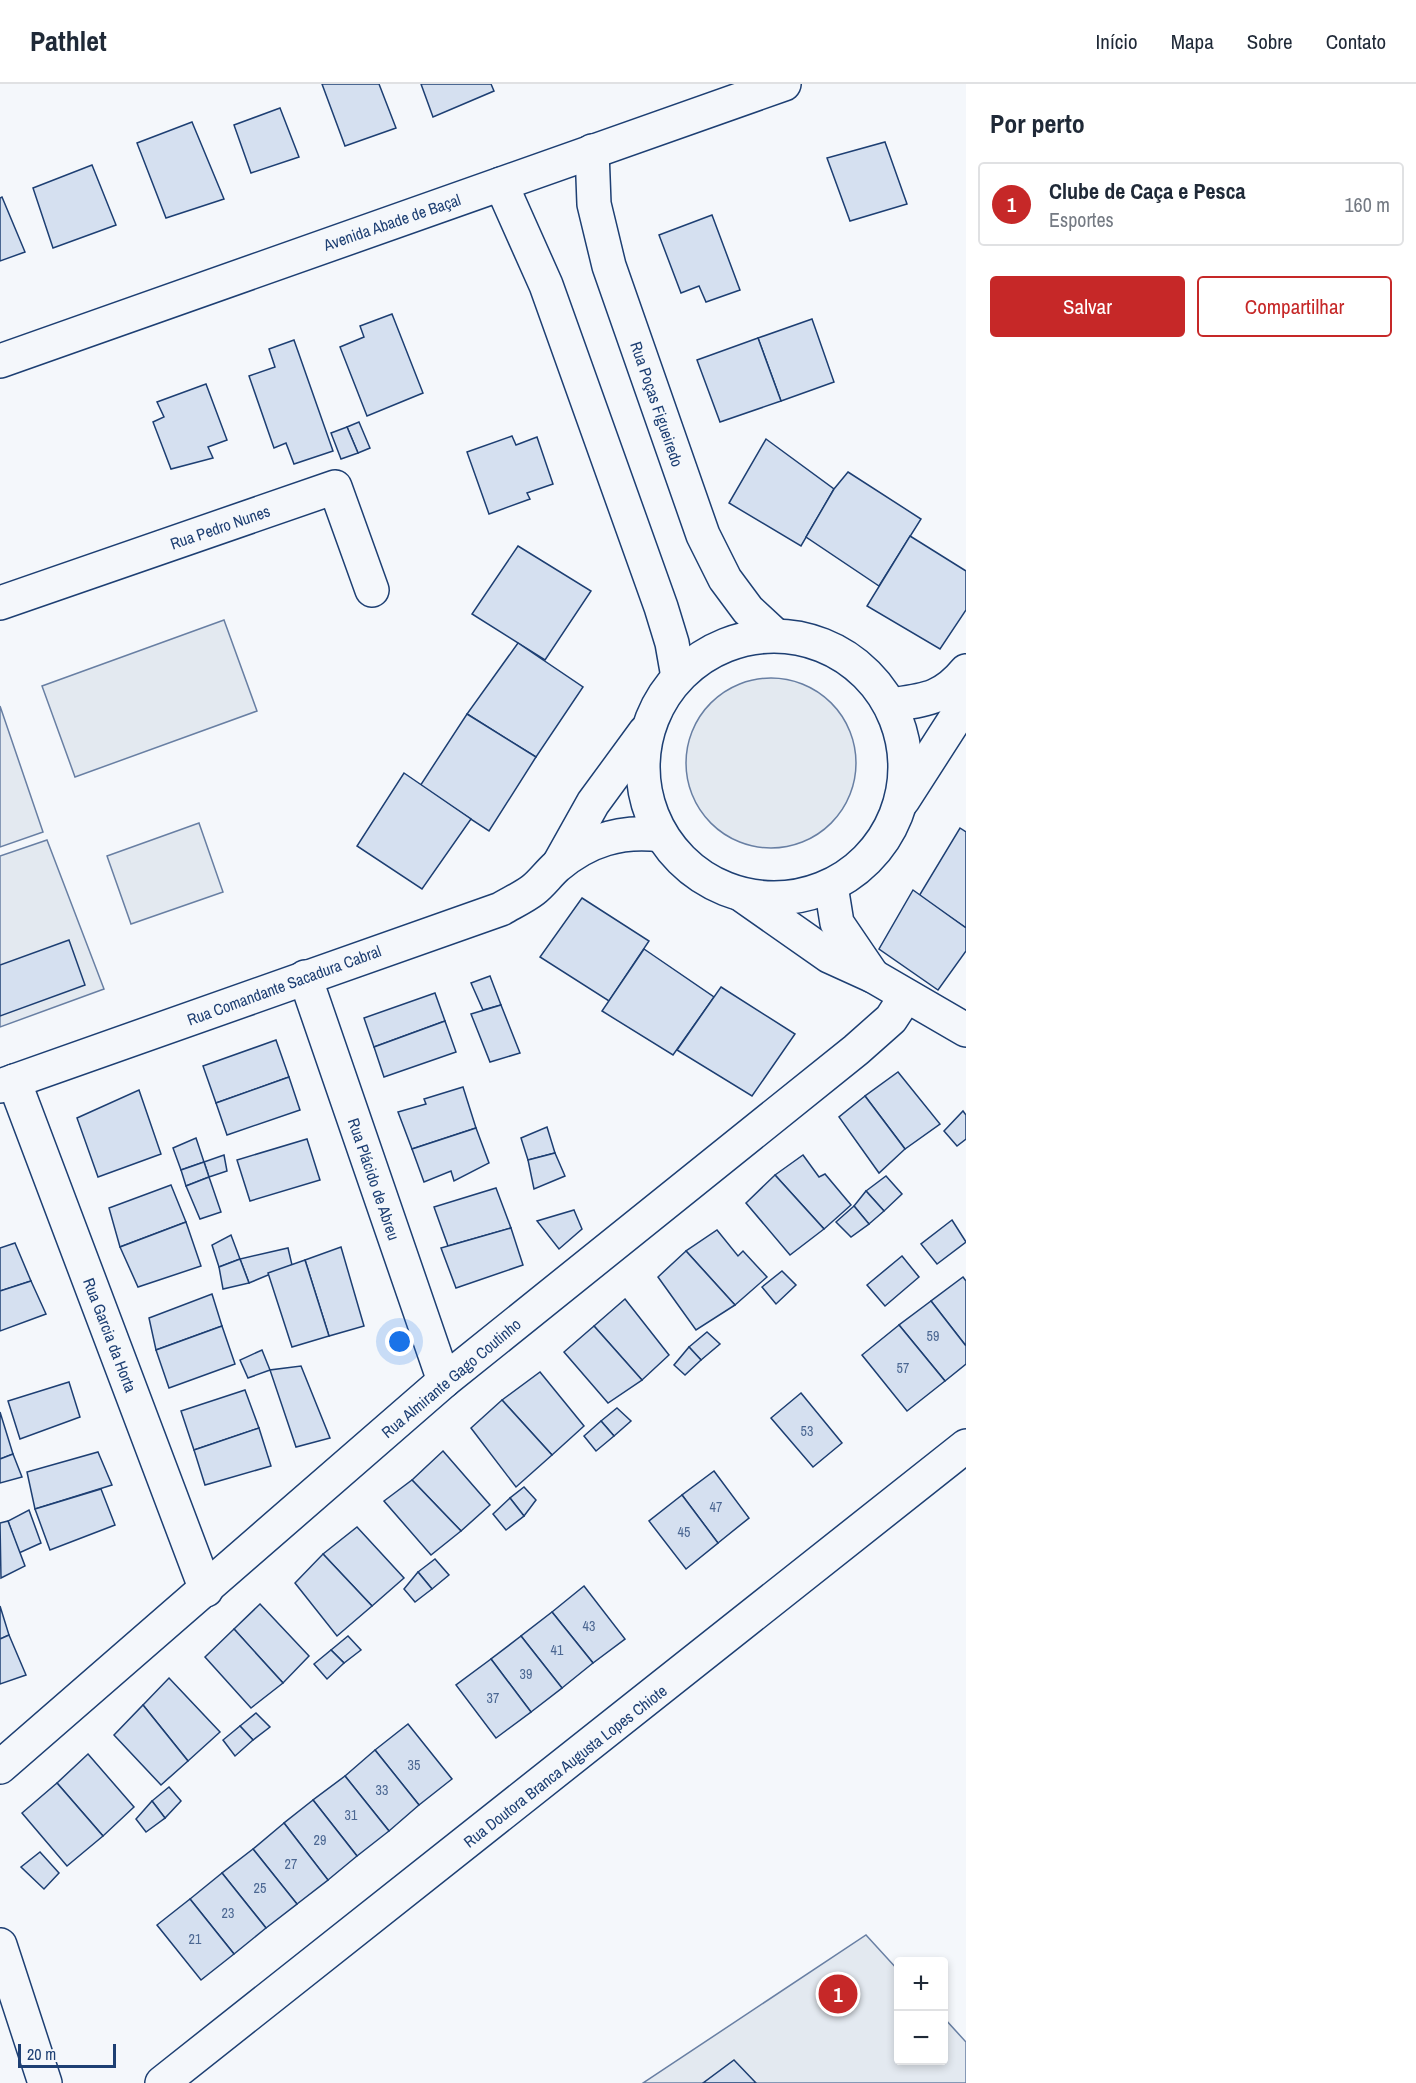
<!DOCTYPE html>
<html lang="pt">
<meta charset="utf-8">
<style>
body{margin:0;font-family:"Archivo Narrow",sans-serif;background:#f6f6f7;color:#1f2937}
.controls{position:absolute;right:18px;bottom:18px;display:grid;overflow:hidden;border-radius:6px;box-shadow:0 3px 9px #0003}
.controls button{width:54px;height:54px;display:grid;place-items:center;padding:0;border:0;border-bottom:2px solid #e0e1e3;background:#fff;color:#1f2937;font:30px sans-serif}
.scale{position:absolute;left:18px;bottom:15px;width:98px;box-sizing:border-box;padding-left:6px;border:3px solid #1d3f73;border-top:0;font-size:16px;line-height:21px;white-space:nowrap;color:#1d3f73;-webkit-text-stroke:4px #f4f7fb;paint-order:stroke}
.you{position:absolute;left:400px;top:1258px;width:21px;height:21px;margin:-15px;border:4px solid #fff;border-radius:50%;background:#1a73e8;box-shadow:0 0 0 9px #1a73e833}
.badge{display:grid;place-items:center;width:39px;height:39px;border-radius:50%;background:#c62828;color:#fff;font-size:20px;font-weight:700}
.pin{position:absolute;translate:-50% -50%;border:3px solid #fff;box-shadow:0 2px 6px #0006}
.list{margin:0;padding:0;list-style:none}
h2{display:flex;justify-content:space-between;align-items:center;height:78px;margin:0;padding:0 24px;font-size:26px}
h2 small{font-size:20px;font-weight:400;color:#747a83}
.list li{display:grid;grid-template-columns:39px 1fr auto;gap:18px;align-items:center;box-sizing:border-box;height:84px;margin:0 12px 12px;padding:0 12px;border:2px solid #e0e1e3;border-radius:6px}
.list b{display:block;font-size:22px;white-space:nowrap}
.list p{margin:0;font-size:20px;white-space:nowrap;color:#747a83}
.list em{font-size:20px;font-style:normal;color:#747a83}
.actions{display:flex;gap:12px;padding:18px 24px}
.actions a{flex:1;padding:14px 0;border:2px solid #c62828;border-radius:6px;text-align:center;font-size:21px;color:#c62828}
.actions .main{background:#c62828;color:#fff}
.map{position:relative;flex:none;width:966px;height:1999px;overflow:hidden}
header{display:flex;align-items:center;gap:36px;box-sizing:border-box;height:84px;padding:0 30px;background:#fff;border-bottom:2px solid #e0e1e3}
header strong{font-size:28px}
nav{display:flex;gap:33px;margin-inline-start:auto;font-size:21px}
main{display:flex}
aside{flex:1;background:#fff}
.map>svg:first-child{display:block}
.green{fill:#e3e9f0;stroke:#687fa3;stroke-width:1.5}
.building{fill:#d5e0f0;stroke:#1d3f73;stroke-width:1.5}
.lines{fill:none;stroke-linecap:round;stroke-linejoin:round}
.minor-casing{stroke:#1d3f73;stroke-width:36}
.major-casing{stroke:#1d3f73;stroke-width:36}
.minor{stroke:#f4f7fb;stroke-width:33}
.major{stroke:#f4f7fb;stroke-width:33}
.labels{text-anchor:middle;stroke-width:4.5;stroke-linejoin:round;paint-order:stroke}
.number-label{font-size:14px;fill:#4b6792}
.street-label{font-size:16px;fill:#1d3f73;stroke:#f4f7fb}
</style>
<header>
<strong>Pathlet</strong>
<nav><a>Início</a><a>Mapa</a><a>Sobre</a><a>Contato</a></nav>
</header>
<main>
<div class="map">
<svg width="966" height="1999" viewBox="0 0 966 1999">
<rect width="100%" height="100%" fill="#f4f7fb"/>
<g class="green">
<path d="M224 536 257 627 75 693 42 602Z"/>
<circle cx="771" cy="679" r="85"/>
<path d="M0 622 43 748 0 763Z"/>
<path d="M199 739 223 808 131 840 107 772Z"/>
<path d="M47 756 104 905 0 943V772Z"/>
<path d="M866 1851 898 1886V1976H944V1934L966 1958V1999H643Z"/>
</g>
<g class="building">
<path d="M322 0H379L396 44 345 62Z"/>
<path d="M421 0H491L494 7 433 33Z"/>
<path d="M280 24 299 73 251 89 234 41Z"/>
<path d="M192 38 224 115 166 134 137 59Z"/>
<path d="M885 58 907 120 850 137 827 74Z"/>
<path d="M92 81 116 141 53 164 33 104Z"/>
<path d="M2 113 25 168 0 177V114Z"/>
<path d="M712 131 740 206 706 218 699 202 681 209 659 151Z"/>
<path d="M392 230 423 309 367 332 340 263 364 253 360 242Z"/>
<path d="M812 235 834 298 781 317 758 254Z"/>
<path d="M758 254 781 317 720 338 697 276Z"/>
<path d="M294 256 333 367 294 380 286 359 274 364 249 292 275 283 269 265Z"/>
<path d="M206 300 227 356 208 363 213 374 171 385 153 338 164 333 157 318Z"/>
<path d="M359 338 370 364 358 369 347 343Z"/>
<path d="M347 343 358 369 341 375 331 349Z"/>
<path d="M512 352 516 361 537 353 553 400 527 409 530 415 489 430 467 368Z"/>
<path d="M766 355 834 405 801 462 729 419Z"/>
<path d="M848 388 921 435 879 502 806 453 834 405Z"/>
<path d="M910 452 966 487V526L940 565 867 522Z"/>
<path d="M518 462 591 507 545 576 472 530Z"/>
<path d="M518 559 583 603 536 673 467 630Z"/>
<path d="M467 630 536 673 489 747 420 702Z"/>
<path d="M404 689 471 735 422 805 357 762Z"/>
<path d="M960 744 966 748V844L919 812Z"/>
<path d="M913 806 966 844V867L938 906 879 865Z"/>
<path d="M582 814 649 857 609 917 540 873Z"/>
<path d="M69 856 85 901 0 932V881Z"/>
<path d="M644 865 714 913 673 971 602 927Z"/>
<path d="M490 892 501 921 483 926 471 899Z"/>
<path d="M721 903 795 950 752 1012 677 966Z"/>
<path d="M435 909 445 937 374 963 364 934Z"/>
<path d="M501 921 520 969 490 978 471 930Z"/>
<path d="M445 937 456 968 384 993 374 963Z"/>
<path d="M276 956 289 993 216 1019 203 982Z"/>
<path d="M898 988 940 1040 905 1065 865 1012Z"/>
<path d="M289 993 300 1026 227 1051 216 1019Z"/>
<path d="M463 1003 476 1044 412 1065 398 1028 426 1020 424 1015Z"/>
<path d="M139 1006 161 1070 98 1093 77 1034Z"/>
<path d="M865 1012 905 1065 879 1089 839 1033Z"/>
<path d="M963 1027 966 1031V1055L957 1062 944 1047Z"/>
<path d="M547 1043 555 1069 528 1076 521 1054Z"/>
<path d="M476 1044 489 1079 454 1097 451 1087 424 1098 412 1065Z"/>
<path d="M196 1054 204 1078 181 1086 173 1064Z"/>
<path d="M307 1055 320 1096 250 1117 237 1076Z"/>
<path d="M555 1069 565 1092 534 1105 528 1076Z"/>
<path d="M224 1071 227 1087 209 1093 204 1078Z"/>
<path d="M803 1071 819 1093 825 1090 851 1121 824 1145 775 1091Z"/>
<path d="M204 1078 209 1093 186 1102 181 1086Z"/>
<path d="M775 1091 824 1145 790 1171 746 1119Z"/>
<path d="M886 1092 902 1110 884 1127 866 1107Z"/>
<path d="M209 1093 221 1128 200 1135 186 1102Z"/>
<path d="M171 1101 186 1138 120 1163 109 1124Z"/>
<path d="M496 1104 511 1144 448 1162 434 1123Z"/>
<path d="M866 1107 884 1127 869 1140 854 1122Z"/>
<path d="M854 1122 869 1140 851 1153 836 1138Z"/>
<path d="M574 1126 582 1145 559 1165 537 1137Z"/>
<path d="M952 1136 966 1158 937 1180 921 1160Z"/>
<path d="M186 1138 201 1182 138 1203 120 1163Z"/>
<path d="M511 1144 523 1181 456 1204 441 1164Z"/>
<path d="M717 1146 738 1172 743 1167 767 1193 735 1221 686 1167Z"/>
<path d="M231 1151 240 1175 219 1183 212 1161Z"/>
<path d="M15 1159 31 1197 0 1207V1164Z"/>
<path d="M341 1163 364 1242 329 1252 305 1176Z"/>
<path d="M288 1164 292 1181 249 1199 240 1175Z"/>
<path d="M686 1167 735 1221 696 1246 658 1193Z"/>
<path d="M902 1172 919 1193 885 1222 867 1201Z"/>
<path d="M240 1175 249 1199 223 1205 219 1183Z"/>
<path d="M305 1176 329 1252 292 1263 268 1189Z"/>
<path d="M782 1187 796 1201 776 1220 762 1203Z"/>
<path d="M963 1193 966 1197V1262L931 1217Z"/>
<path d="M31 1197 46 1230 0 1247V1207Z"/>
<path d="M212 1210 222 1242 156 1266 149 1234Z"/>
<path d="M625 1215 669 1271 642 1296 594 1242Z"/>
<path d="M931 1217 966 1262V1280L945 1297 899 1241Z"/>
<path d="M899 1241 945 1297 907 1327 862 1271Z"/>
<path d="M222 1242 235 1280 169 1304 156 1266Z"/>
<path d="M594 1242 642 1296 608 1319 564 1268Z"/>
<path d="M707 1248 720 1260 701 1276 689 1263Z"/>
<path d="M689 1263 701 1276 685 1291 674 1281Z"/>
<path d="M262 1266 270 1286 248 1294 240 1276Z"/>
<path d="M301 1282 330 1354 296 1363 270 1286Z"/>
<path d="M540 1288 584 1342 552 1371 502 1316Z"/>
<path d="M69 1298 80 1333 20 1355 8 1317Z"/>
<path d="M245 1306 259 1344 194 1366 181 1327Z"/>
<path d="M801 1309 842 1359 813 1383 771 1334Z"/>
<path d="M502 1316 552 1371 516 1403 471 1344Z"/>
<path d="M617 1324 631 1337 614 1352 601 1337Z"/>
<path d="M0 1328 13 1370 0 1375Z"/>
<path d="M601 1337 614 1352 596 1367 584 1352Z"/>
<path d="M259 1344 271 1382 205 1401 194 1366Z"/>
<path d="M443 1367 490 1421 461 1447 412 1396Z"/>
<path d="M98 1368 112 1401 35 1425 27 1388Z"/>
<path d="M13 1370 22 1393 0 1399V1375Z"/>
<path d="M714 1387 749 1434 718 1459 682 1411Z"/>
<path d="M412 1396 461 1447 431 1471 384 1417Z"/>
<path d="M524 1403 536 1416 524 1432 510 1414Z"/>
<path d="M101 1405 115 1441 50 1466 35 1425Z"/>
<path d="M682 1411 718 1459 686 1485 649 1437Z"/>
<path d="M510 1414 524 1432 506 1446 493 1430Z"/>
<path d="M29 1426 41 1459 19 1469 8 1437Z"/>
<path d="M8 1437 25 1482 1 1494 0 1439Z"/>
<path d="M357 1443 404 1494 372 1522 323 1470Z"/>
<path d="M323 1470 372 1522 337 1552 295 1499Z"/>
<path d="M435 1475 449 1491 432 1505 418 1488Z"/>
<path d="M418 1488 432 1505 415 1518 404 1505Z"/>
<path d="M584 1502 625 1555 593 1579 552 1528Z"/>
<path d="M260 1520 309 1572 283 1599 234 1545Z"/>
<path d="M0 1522 9 1551 0 1555Z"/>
<path d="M552 1528 593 1579 562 1604 521 1552Z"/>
<path d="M234 1545 283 1599 251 1624 205 1573Z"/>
<path d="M9 1551 26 1591 0 1600V1555Z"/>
<path d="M348 1552 361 1566 344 1579 331 1566Z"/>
<path d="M521 1552 562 1604 531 1628 491 1575Z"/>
<path d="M331 1566 344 1579 327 1595 314 1580Z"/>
<path d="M491 1575 531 1628 496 1654 456 1601Z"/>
<path d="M169 1594 220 1648 188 1677 143 1621Z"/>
<path d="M143 1621 188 1677 161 1701 114 1651Z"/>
<path d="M256 1629 270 1643 253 1656 240 1642Z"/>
<path d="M408 1640 452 1695 419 1721 375 1666Z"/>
<path d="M240 1642 253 1656 235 1672 223 1656Z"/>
<path d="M375 1666 419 1721 389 1747 345 1692Z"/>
<path d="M88 1670 134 1723 103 1752 57 1699Z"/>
<path d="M345 1692 389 1747 357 1772 313 1716Z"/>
<path d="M57 1699 103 1752 67 1782 22 1729Z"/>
<path d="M169 1703 181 1717 165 1734 152 1717Z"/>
<path d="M313 1716 357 1772 328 1796 284 1739Z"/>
<path d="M152 1717 165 1734 146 1748 136 1735Z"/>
<path d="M284 1739 328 1796 297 1820 253 1765Z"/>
<path d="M253 1765 297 1820 266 1844 222 1789Z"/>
<path d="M40 1768 59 1789 44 1805 21 1783Z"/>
<path d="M222 1789 266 1844 234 1870 190 1815Z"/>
<path d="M190 1815 234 1870 201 1896 157 1841Z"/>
<path d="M734 1976 756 1999H703Z"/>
</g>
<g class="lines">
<g class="minor-casing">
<g id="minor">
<path d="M592 67 594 120 609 182 703 451 725 495 748 526 775 551"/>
<path d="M501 100 546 201 661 523 672 559 678 593"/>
<path d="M0 519 335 403 372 506"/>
<circle cx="774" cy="683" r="131"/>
<path d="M891 621C925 616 943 615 966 587"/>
<path d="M903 716 966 618"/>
<path d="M560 778 593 719 645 648"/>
<path d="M831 802 837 839 873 892"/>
<path d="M742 811 829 872 873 892 966 946"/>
<path d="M305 893 444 1297"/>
<path d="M14 997 206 1506"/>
<path d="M0 1002 501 825C511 819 524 813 533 806 542 799 548 790 557 782 588 756 621 746 661 751"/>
<path d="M0 1683 444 1297 856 966 891 935 906 912"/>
<path d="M0 1861 45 1999"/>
<path d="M162 1999 966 1362"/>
</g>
</g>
<g class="major-casing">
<path id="major" d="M0 277 784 0"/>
</g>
<use href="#minor" class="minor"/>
<use href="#major" class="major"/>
</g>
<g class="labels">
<g class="number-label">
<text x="933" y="1257">59</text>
<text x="903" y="1289">57</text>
<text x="807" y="1352">53</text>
<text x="716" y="1428">47</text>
<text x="684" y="1453">45</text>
<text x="589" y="1547">43</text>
<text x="557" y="1571">41</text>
<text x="526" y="1595">39</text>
<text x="493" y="1619">37</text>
<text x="414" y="1686">35</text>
<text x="382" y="1711">33</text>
<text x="351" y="1736">31</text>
<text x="320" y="1761">29</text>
<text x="291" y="1785">27</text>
<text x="260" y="1809">25</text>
<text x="228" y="1834">23</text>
<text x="195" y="1860">21</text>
</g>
<g class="street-label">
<text transform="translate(392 138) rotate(-19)" y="6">Avenida Abade de Baçal</text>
<text transform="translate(657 320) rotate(71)" y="6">Rua Poças Figueiredo</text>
<text transform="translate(220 443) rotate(-19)" y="6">Rua Pedro Nunes</text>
<text transform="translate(284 901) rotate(-20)" y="6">Rua Comandante Sacadura Cabral</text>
<text transform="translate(374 1095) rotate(71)" y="6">Rua Plácido de Abreu</text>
<text transform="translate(110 1251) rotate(69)" y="6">Rua Garcia da Horta</text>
<text transform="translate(451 1294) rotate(-40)" y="6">Rua Almirante Gago Coutinho</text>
<text transform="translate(565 1682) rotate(-38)" y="6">Rua Doutora Branca Augusta Lopes Chiote</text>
</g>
</g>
</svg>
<div class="controls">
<button>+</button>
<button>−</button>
</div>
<div class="scale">20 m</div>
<div class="you"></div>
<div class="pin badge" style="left:838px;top:1910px">1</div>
</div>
<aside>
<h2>Por perto<small></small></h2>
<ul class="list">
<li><span class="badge">1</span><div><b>Clube de Caça e Pesca</b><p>Esportes</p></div><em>160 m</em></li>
</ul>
<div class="actions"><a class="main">Salvar</a><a>Compartilhar</a></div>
</aside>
</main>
